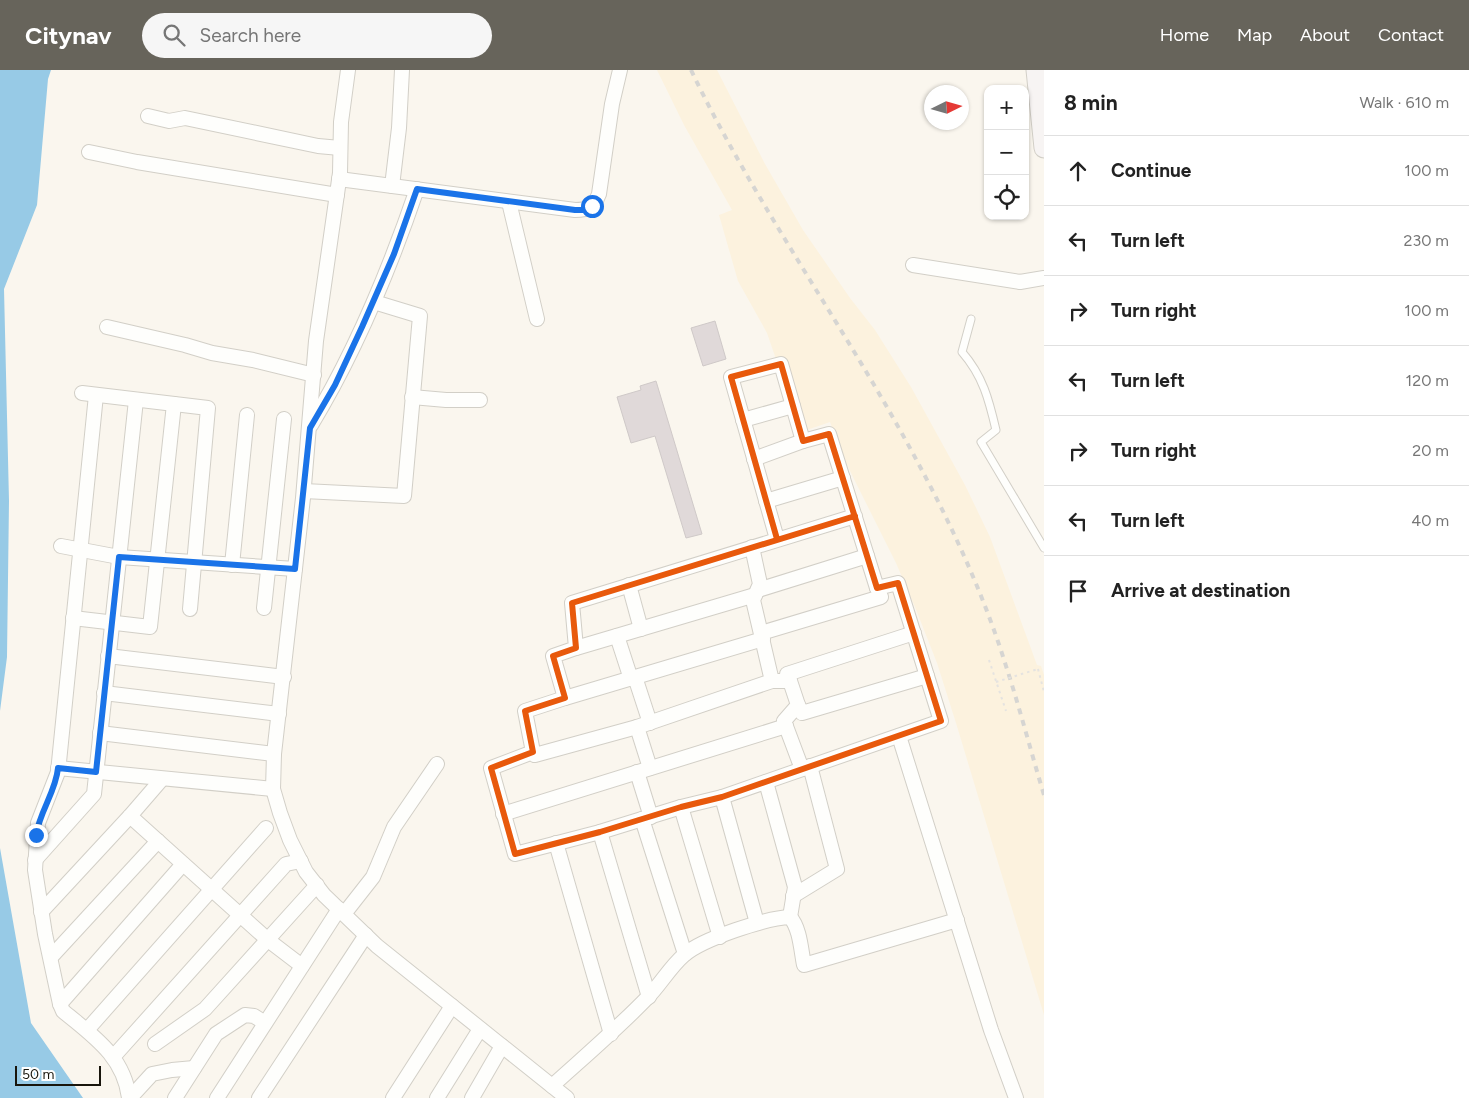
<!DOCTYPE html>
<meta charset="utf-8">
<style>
body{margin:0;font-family:Figtree,sans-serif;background:#f6f6f6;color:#222}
.controls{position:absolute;right:15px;top:15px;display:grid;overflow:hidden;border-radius:10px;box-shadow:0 1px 4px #0004}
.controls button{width:45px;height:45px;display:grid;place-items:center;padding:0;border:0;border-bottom:1px solid #e0e0e0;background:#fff;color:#222;font:25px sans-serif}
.compass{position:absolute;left:924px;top:15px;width:45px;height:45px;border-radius:50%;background:#fff;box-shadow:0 1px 4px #0004;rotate:85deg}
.scale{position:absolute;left:15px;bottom:12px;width:86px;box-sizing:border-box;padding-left:5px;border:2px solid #18150c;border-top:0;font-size:14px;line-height:18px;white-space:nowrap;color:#18150c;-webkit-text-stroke:4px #fff;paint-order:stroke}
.stop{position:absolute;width:15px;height:15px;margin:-11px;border:4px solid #1a73e8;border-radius:50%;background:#fff}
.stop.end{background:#1a73e8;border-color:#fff;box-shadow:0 1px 5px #0008}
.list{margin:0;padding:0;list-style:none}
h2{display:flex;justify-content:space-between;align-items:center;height:65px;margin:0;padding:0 20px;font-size:21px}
h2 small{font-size:16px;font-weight:400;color:#767676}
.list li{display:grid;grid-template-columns:32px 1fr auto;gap:15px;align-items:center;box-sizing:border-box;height:70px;padding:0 20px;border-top:1px solid #e0e0e0}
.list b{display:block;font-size:19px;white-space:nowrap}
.list em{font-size:16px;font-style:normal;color:#767676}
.icon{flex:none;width:28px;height:28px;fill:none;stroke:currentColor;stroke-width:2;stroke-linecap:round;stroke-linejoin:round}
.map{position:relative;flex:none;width:1044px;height:1028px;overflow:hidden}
header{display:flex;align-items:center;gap:30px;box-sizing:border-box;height:70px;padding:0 25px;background:#67645b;color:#fff}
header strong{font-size:24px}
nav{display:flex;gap:28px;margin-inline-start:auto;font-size:18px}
.search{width:350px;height:45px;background:#f6f6f6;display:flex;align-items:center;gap:12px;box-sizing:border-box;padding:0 18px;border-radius:28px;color:#767676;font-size:19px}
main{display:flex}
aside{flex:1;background:#fff}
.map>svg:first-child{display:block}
.built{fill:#fcf2de}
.water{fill:#97cae6}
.building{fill:#e0d9d9;stroke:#cfc9c8}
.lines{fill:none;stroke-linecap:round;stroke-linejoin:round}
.lane-casing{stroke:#d2cfc7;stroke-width:9}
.street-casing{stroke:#d2cfc7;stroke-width:16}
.secondary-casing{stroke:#d2cfc7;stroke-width:21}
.path{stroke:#e5e3e0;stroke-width:2;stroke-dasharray:2.5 4;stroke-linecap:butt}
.lane{stroke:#fefefc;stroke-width:7}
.street{stroke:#fefefc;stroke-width:14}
.secondary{stroke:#f7f4f3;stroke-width:19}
.rail{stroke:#d6d5d2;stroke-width:4;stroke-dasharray:6 6;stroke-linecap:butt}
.path-bridge{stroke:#e5e3e0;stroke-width:2;stroke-dasharray:2.5 4;stroke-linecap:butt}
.cycleway-casing{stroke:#fff;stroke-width:9}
.cycleway{stroke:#e8590c;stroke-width:6}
.route{stroke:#1a73e8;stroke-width:6}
</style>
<header>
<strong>Citynav</strong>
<div class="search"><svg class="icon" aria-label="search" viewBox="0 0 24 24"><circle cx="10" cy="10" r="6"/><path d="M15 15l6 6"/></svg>Search here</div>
<nav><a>Home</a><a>Map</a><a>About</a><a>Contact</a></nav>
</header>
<main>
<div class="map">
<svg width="1044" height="1028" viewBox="0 0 1044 1028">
<rect width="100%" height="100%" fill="#faf6ee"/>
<path class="built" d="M657 0H717L765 94 803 160 850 228 875 260 911 317 965 415 990 467 1037 595 1041 596 1044 605V945L956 653 937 593 915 537 896 493 842 385 830 352 801 362 767 263 738 211 719 145 732 140 684 55Z"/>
<g class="water">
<path d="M0 0H51L48 9 37 135 4 219 9 431 7 587 0 641Z"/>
<path d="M0 778 31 953 83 1028H0Z"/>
</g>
<g class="building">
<path d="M715 251 726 289 703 296 691 258Z"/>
<path d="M656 311 702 464 686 468 655 366 631 373 617 327 641 320 640 316Z"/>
</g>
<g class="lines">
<g class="lane-casing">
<path id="lane" d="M971 249 962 282C983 306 989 330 996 360L981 372 1044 478"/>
</g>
<g class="street-casing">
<g id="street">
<path d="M348 0 341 52 340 103 316 271 303 428 274 684 273 719 280 743 290 770 306 802 324 825 377 876 567 1028"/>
<path d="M148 46 169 51 185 48 318 76 340 78"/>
<path d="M89 82 137 92 337 125"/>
<path d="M339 109 575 140C588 140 594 137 599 124L612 34 620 0"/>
<path d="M392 116 399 58 402 0"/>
<path d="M509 132 537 249"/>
<path d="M913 195 1020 212 1044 208"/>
<path d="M107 257 185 275 212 283 253 290 314 305"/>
<path d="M82 323 208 338 190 539"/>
<path d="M96 325 58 702 38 753 35 800 45 864 60 934 63 941C93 966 124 986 129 1028"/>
<path d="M412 327 446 330H480"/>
<path d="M743 350 793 336"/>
<path d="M311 355C356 281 389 201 417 119"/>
<path d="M754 389 803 371"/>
<path d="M304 421 404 426 420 246 374 232"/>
<path d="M766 431 843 408"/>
<path d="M777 469 731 307 781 294 803 371 829 364 877 518 898 513 941 651 722 727 681 737 600 762 515 784 491 698 533 682 525 641 565 628 553 586 576 578 572 533 855 446"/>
<path d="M61 476 119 487 295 499"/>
<path d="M752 477 760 514 753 530 772 611H790L798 635 784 651 802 699"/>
<path d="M232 495 247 345"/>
<path d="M629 515 641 559"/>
<path d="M758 520 867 486"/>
<path d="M264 538 284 349"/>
<path d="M73 548 150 557 174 334"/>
<path d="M761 563 881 527 877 518"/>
<path d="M617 566 631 609"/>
<path d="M576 578 755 525"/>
<path d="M108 586 284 607"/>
<path d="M635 607 650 653"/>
<path d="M790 611 787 604 914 563"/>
<path d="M104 623 279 644"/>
<path d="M565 628 763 569"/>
<path d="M798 635 802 643 927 606"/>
<path d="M637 657 650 698"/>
<path d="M100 663 274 684"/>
<path d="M899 666 991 960 1016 1028"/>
<path d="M533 682 535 685 637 657 772 611"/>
<path d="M58 698 273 719"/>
<path d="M637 702 651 747"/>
<path d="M766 712 795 817 790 847"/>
<path d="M722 727 757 853"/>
<path d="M681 737 720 867"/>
<path d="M503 744 786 656"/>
<path d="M130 746 268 870 302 896"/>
<path d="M642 749 685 884"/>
<path d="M600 762 649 927"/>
<path d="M556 773 611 964"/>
<path d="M35 790 94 724 136 330"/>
<path d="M793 826 837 799 810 696"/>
<path d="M41 842 130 746 162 709"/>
<path d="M344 844 373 807 394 757 437 694"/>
<path d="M51 887 158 771"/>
<path d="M60 934 183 794"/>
<path d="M87 960 266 758"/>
<path d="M155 974 205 939 317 815"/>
<path d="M114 986 286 794 301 791"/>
<path d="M552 1016C584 987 617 959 647 928 660 915 670 897 684 885 702 869 766 848 790 847 800 858 801 880 804 895L957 850"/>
<path d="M130 1028 152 1004 172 1000 194 998"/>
<path d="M175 1028 216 964 245 945 254 946 265 953"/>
<path d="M217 1028 339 839"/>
<path d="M259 1028 366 865"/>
<path d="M393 1028 452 936"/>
<path d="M437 1028 480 959"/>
<path d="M472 1028 502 976"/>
</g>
</g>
<g class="secondary-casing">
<path id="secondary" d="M1036 0 1044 78"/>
</g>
<g class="path">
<path d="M989 590 1006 641"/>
<path d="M1038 599 1044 622"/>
</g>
<use href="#lane" class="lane"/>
<use href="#street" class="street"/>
<use href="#secondary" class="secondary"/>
<path class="rail" d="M691 0C756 136 846 258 917 391 952 456 984 525 1006 596 1020 639 1031 682 1044 725"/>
<path class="path-bridge" d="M996 612 1038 599"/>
<g class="cycleway-casing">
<path id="cycleway" d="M777 469 731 307 781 294 803 371 829 364 877 518 898 513 941 651 722 727 681 737 600 762 515 784 491 698 533 682 525 641 565 628 553 586 576 578 572 533 855 446"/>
</g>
<use href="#cycleway" class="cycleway"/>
</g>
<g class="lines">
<path class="route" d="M36 765C40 741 56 721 58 698L96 702 119 487 295 499 310 358 335 315 362 257 394 184 417 119 575 140H583L592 136"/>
</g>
</svg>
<div class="controls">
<button>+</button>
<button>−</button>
<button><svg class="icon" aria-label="locate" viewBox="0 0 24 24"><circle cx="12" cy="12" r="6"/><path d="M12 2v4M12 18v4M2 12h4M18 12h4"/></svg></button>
</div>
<svg class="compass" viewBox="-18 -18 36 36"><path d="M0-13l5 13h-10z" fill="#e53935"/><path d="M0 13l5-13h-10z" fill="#767676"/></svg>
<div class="scale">50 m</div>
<div class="stop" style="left:592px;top:136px"></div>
<div class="stop end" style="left:36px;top:765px"></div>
</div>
<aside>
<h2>8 min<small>Walk · 610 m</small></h2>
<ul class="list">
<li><svg class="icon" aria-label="ahead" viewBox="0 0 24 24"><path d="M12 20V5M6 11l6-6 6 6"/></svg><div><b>Continue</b></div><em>100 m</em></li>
<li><svg class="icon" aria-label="left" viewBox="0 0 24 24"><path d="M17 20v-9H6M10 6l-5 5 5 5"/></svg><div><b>Turn left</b></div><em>230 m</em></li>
<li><svg class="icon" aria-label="right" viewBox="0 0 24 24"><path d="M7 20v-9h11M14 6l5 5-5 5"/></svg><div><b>Turn right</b></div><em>100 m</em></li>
<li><svg class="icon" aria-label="left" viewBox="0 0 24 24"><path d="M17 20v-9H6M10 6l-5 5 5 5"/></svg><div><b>Turn left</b></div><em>120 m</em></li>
<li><svg class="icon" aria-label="right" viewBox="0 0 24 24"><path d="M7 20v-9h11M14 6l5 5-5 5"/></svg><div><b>Turn right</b></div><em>20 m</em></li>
<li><svg class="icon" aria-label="left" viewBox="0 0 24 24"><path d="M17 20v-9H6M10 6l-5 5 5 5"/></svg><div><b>Turn left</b></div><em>40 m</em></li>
<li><svg class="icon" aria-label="arrive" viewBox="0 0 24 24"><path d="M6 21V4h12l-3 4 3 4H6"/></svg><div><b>Arrive at destination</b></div></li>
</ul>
</aside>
</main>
